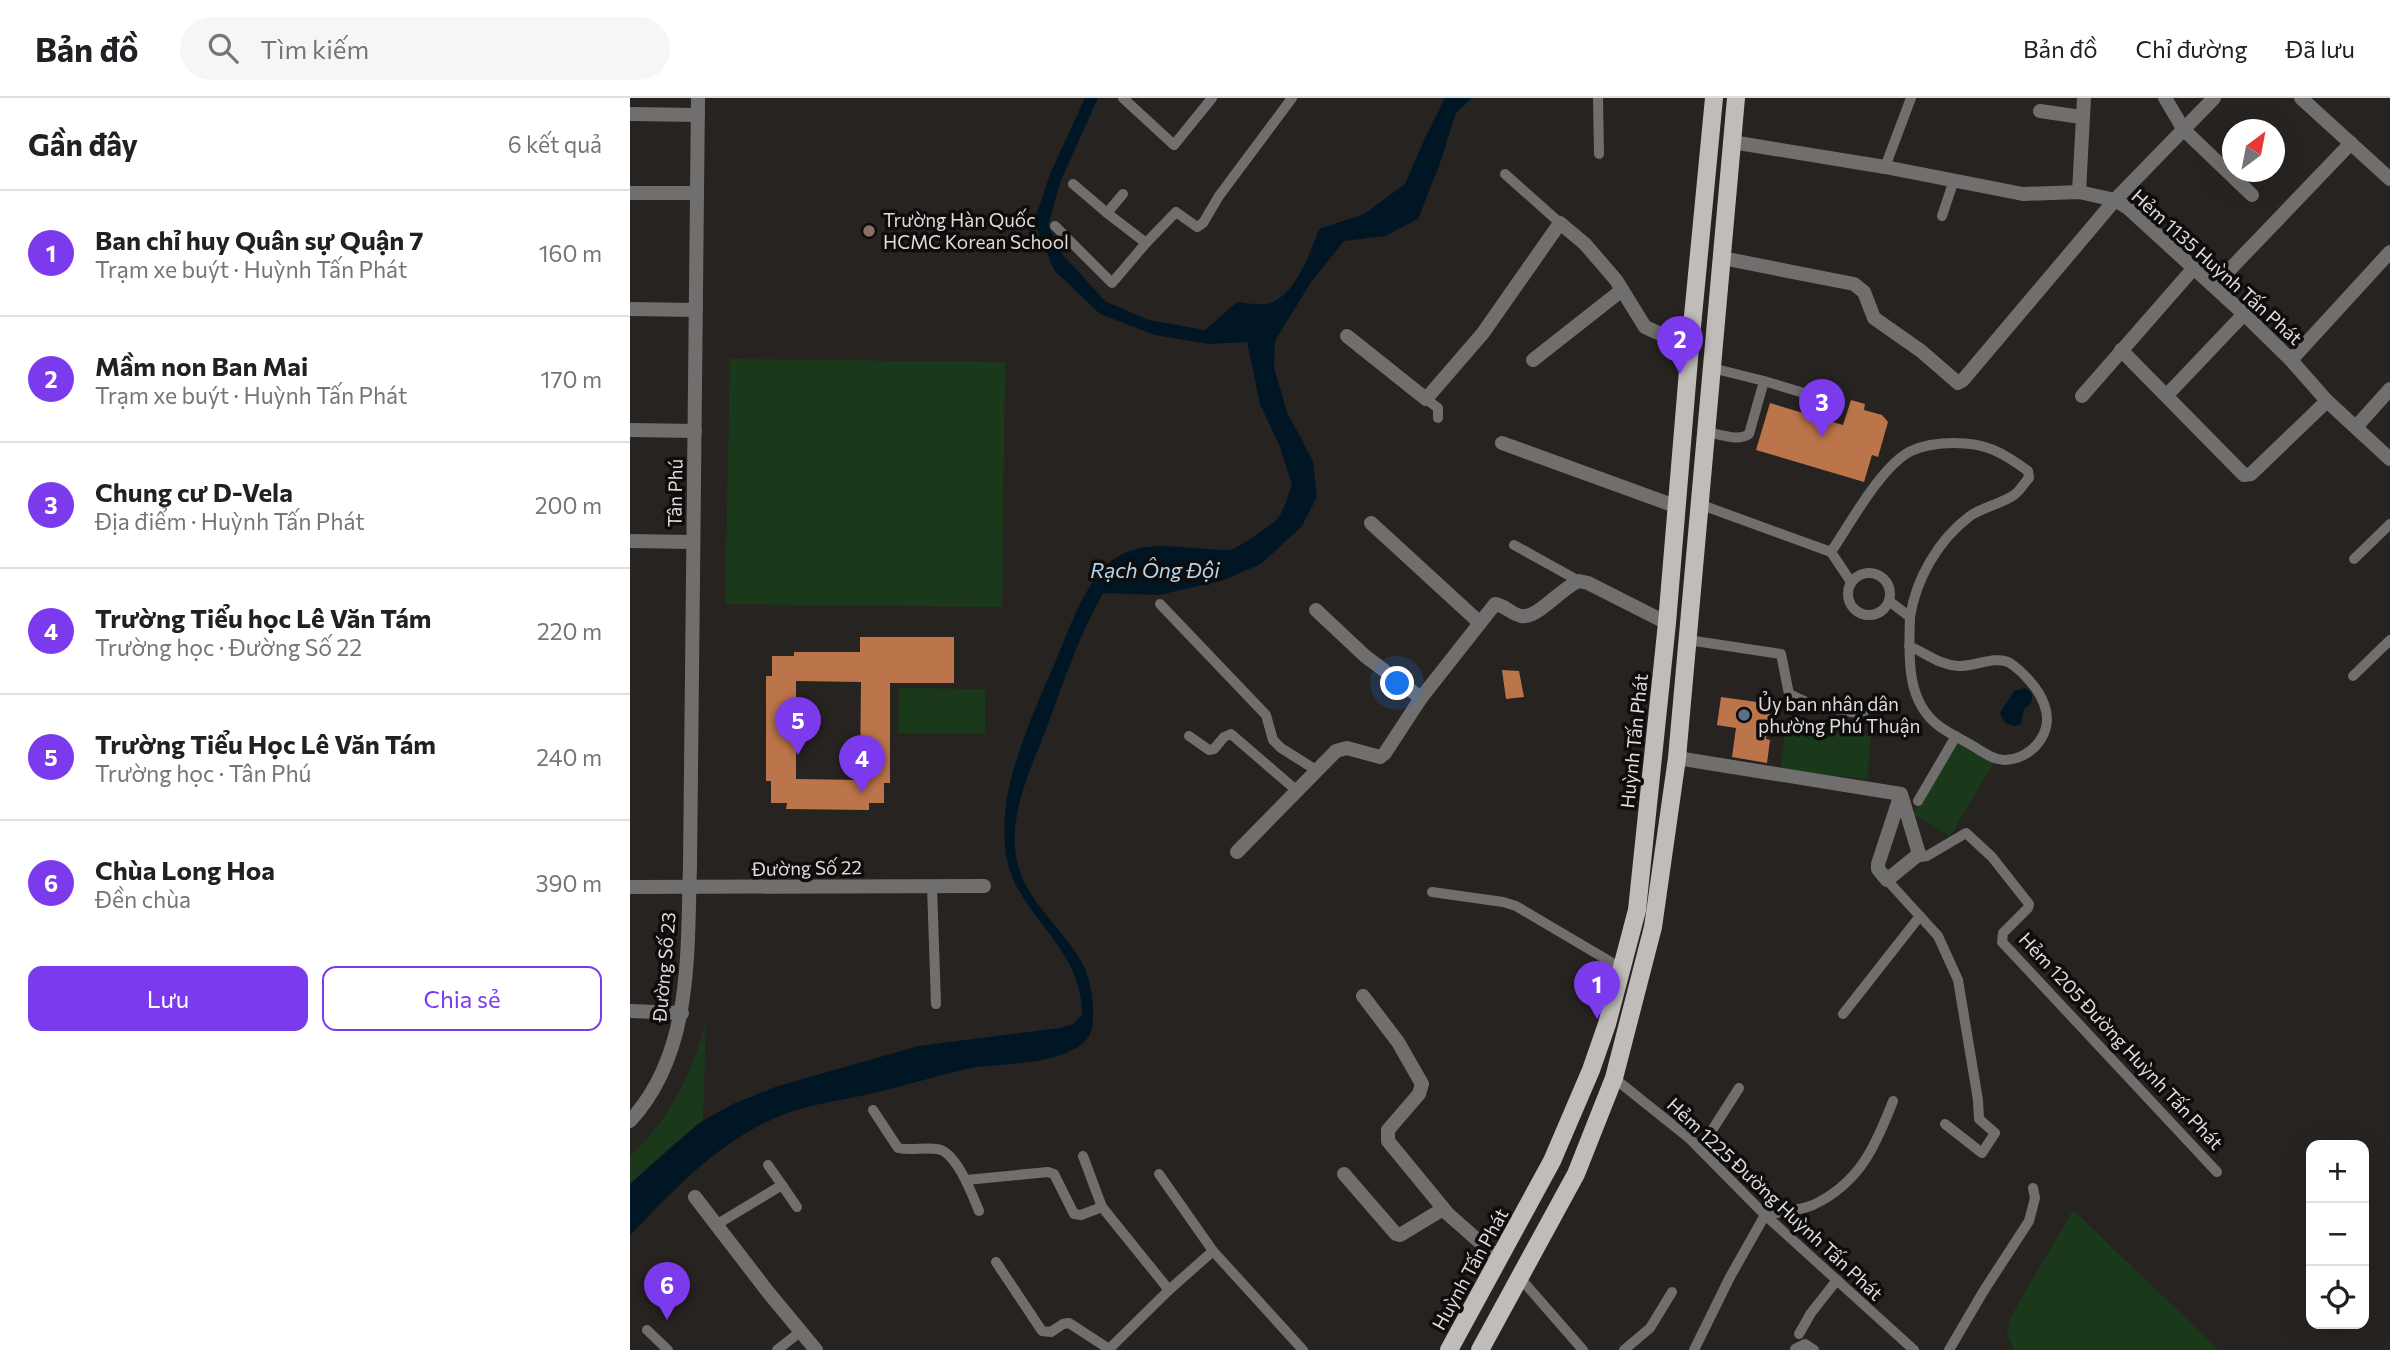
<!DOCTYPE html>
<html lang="vi">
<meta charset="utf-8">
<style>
body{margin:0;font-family:Commissioner,sans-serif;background:#f6f6f6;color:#202124}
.controls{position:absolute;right:21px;bottom:21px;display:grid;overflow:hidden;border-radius:14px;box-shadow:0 7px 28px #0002}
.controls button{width:63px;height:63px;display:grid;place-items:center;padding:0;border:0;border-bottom:2px solid #e0e0e0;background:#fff;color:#202124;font:35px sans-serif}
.compass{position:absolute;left:1592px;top:21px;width:63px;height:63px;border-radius:50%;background:#fff;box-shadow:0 7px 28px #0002;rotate:32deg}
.you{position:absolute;left:768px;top:586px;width:24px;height:24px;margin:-18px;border:5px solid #fff;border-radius:50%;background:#1a73e8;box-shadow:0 0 0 10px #1a73e833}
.badge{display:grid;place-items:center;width:46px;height:46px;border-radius:50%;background:#7c3aed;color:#fff;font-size:23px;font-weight:700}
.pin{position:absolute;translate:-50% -58px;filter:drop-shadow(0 2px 4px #0008)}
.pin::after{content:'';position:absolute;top:37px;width:24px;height:21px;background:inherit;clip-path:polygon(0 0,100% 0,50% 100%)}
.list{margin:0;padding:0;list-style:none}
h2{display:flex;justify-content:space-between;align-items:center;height:91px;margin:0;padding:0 28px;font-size:30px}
h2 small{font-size:23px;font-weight:400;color:#757577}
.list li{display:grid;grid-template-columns:46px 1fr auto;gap:21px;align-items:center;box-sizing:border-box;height:126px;padding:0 28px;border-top:2px solid #e0e0e0}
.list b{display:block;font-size:26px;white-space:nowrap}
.list p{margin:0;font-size:23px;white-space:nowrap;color:#757577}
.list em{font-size:23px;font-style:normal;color:#757577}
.actions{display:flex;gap:14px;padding:21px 28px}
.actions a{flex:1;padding:16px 0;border:2px solid #7c3aed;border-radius:14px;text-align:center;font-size:24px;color:#7c3aed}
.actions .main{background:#7c3aed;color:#fff}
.icon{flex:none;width:38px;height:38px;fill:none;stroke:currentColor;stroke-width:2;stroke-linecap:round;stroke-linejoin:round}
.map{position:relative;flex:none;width:1760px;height:1252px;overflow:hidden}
header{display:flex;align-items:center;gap:42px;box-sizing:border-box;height:98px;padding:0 35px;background:#fff;border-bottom:2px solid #e0e0e0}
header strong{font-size:33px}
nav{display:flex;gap:38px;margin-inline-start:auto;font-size:24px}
.search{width:490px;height:63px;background:#f6f6f6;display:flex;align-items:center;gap:18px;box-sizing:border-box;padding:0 24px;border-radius:38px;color:#757577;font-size:26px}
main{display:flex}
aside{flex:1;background:#fff}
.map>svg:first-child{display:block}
.green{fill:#1a391b}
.water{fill:#001624}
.building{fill:#bc754a;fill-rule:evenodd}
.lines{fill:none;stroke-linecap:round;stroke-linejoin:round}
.service{stroke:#716f6e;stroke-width:10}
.minor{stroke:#716f6e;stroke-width:14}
.tertiary{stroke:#716f6e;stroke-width:14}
.primary{stroke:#bfbcb9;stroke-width:18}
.education-dot{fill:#8d6e63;stroke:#0e0d0c;stroke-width:2.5}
.service-dot{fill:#5c6f8a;stroke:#0e0d0c;stroke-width:2.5}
.labels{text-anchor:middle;stroke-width:7;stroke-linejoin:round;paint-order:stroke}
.poi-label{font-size:19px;fill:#dfdcdb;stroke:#0e0d0c;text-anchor:start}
.street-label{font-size:19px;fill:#dfdcdb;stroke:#0e0d0c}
.water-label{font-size:21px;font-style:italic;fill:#b1d6f1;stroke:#0e0d0c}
</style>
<header>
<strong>Bản đồ</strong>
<div class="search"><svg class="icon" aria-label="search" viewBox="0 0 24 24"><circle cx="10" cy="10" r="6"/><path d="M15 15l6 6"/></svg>Tìm kiếm</div>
<nav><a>Bản đồ</a><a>Chỉ đường</a><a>Đã lưu</a></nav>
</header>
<main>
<aside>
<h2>Gần đây<small>6 kết quả</small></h2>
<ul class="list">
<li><span class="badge">1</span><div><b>Ban chỉ huy Quân sự Quận 7</b><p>Trạm xe buýt · Huỳnh Tấn Phát</p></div><em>160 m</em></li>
<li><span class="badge">2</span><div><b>Mầm non Ban Mai</b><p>Trạm xe buýt · Huỳnh Tấn Phát</p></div><em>170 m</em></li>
<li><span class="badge">3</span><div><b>Chung cư D-Vela</b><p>Địa điểm · Huỳnh Tấn Phát</p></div><em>200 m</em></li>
<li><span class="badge">4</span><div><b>Trường Tiểu học Lê Văn Tám</b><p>Trường học · Đường Số 22</p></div><em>220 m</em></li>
<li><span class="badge">5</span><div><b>Trường Tiểu Học Lê Văn Tám</b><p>Trường học · Tân Phú</p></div><em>240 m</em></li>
<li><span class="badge">6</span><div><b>Chùa Long Hoa</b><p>Đền chùa</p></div><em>390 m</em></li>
</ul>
<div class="actions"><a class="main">Lưu</a><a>Chia sẻ</a></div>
</aside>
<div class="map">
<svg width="1760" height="1252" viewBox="0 0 1760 1252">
<rect width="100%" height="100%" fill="#272321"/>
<g class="green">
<path d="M100 261 375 264 372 509 95 506Z"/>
<path d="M269 590 355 591V635H268Z"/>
<path d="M1155 630 1241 638 1237 681 1151 672Z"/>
<path d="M1327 642 1364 665 1320 738 1283 716Z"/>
<path d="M76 924 73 1023 40 1049 0 1086V1058C40 1022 62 975 76 924Z"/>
<path d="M1443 1112 1589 1252H1384L1377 1236 1379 1222Z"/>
</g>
<g class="water">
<path d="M455 0H468L431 82 418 127 433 157 475 203 518 222 575 232 607 204C617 205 632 208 641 205 667 194 680 155 689 131L734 116 775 86 795 40 815 0H842L826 15 809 68 788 121 755 138 714 143 681 184 645 243 644 270 657 314 683 363 687 399 672 428 631 466 591 483 529 497 473 495C450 536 434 582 418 626 402 669 377 716 387 763 396 805 433 829 452 865 460 879 462 894 463 910 463 921 464 932 457 941 433 969 370 964 336 971 305 978 275 988 244 995 215 1002 179 1006 152 1017 87 1044 48 1088 0 1137V1086L69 1025 103 1006 148 988 289 948 430 930 443 926 452 917C453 859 407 831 384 783 372 758 373 726 377 699 386 652 408 604 427 560 438 533 449 503 466 479 494 440 534 448 577 451 584 451 596 454 603 451 609 449 643 426 647 421 654 413 658 397 662 387L650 349 630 306 617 244 579 246 525 237 470 216 424 172 404 123 421 74Z"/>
<path d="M1395 590 1401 594C1404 603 1401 606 1394 611L1391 626 1384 628 1375 625 1370 615 1384 593Z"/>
</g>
<g class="building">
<path d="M1221 302 1235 306 1234 312 1252 317 1258 324 1248 359 1242 357 1234 384 1126 352 1140 305 1213 327Z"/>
<path d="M230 539H324V585H260V685H254V705H239V712L156 711 157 705H141V683H136V578H142V558H164V554H230ZM166 583 231 584 230 682 166 681Z"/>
<path d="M872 572 889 573 894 599 876 601Z"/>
<path d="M1091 599 1141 606 1136 641 1140 642 1137 665 1102 659 1106 630 1087 627Z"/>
</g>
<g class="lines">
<g class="service">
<path d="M493 0 544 47 582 0"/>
<path d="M968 0 969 56"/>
<path d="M1255 69 1281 0"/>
<path d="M875 76 930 125"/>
<path d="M443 86 477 115"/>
<path d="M493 96 477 115 516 145 546 114 567 129 573 125 589 98 662 0"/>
<path d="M1312 118 1324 82"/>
<path d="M425 128 482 185 516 145"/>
<path d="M1134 283 1194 301"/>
<path d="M796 301 808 310V320"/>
<path d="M1076 334C1089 336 1108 344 1119 336L1134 283 1082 270"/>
<path d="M1069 406 1201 454 1221 484"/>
<path d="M884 447 949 483"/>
<path d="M1201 454C1220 426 1251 368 1281 353 1294 347 1310 345 1324 345 1356 345 1372 354 1398 373L1399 380C1394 385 1390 393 1384 397 1371 406 1353 409 1340 418 1308 442 1286 481 1280 519L1259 503"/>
<path d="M1724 461 1760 426"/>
<circle cx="1239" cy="496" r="21"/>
<path d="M530 506 636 617 643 642 651 650 686 672"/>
<path d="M1058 542 1151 556 1159 596 1183 607 1233 616"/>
<path d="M1279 548C1296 555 1309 567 1328 568 1343 569 1367 557 1380 565 1393 574 1409 591 1414 606 1425 633 1403 661 1375 662 1361 662 1348 650 1336 644 1327 639 1317 634 1309 628 1275 603 1279 556 1280 519"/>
<path d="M1723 578 1760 542"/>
<path d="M559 638 579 652 584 651 594 639 601 636 666 692"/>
<path d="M1288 703 1326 638"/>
<path d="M1289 756 1291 759 1297 758 1336 735 1362 759 1399 806 1398 810 1373 835 1372 844 1587 1074"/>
<path d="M1257 782 1308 838 1328 882 1348 1002 1349 1021 1365 1035 1352 1055 1315 1026"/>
<path d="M302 788 306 906"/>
<path d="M802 794 873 804 886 808 991 870"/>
<path d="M1213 916 1290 818"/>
<path d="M984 980 1059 1040 1135 1117 1284 1252"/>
<path d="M243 1012 268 1050C281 1053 294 1049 307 1051 326 1053 342 1096 349 1113"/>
<path d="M1070 1051 1109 990"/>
<path d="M453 1058 472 1109 539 1192"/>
<path d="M529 1076 583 1153 673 1252"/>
<path d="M336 1082 418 1074 424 1076 444 1116 451 1117 472 1109"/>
<path d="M152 1087 167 1109"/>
<path d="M86 1127 152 1087 138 1067"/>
<path d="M366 1164 412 1233 421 1234 433 1226 439 1225 479 1251"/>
<path d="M891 1181 953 1252"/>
<path d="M17 1232 38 1252"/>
<path d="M1169 1236 1181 1215 1207 1182"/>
<path d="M1165 1251 1175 1246 1184 1252"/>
<path d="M147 1252 170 1234"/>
<path d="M478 1252 539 1192 583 1153"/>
<path d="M994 1252 1020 1230 1042 1194"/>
<path d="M1064 1252 1100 1179 1135 1117C1150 1114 1168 1113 1183 1107 1230 1085 1246 1047 1263 1003"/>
<path d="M1319 1252 1353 1194 1399 1123 1405 1100 1403 1090"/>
</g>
<g class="minor">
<path d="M1535 0 1554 32 1622 97"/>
<path d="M1671 0 1760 81"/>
<path d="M1410 13 1451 19"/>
<path d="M0 16 68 17"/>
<path d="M1102 44 1255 69 1393 96 1449 94 1485 102 1498 110 1614 216 1661 262 1697 303 1760 361"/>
<path d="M1449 94 1454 0"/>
<path d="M0 95H67"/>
<path d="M1092 160 1224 186 1234 194 1244 220 1291 253 1328 285 1333 282 1485 102 1584 0"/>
<path d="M1584 188 1721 45"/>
<path d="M0 211 66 212"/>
<path d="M717 238 796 301 853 235 930 125 955 146 986 182 1015 229 1060 249"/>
<path d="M1491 252 1614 377 1621 376 1697 303"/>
<path d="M903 262 992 192"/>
<path d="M1661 262 1760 154"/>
<path d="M1537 297 1614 216"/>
<path d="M1452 298 1563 171"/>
<path d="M1726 329 1760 291"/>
<path d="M0 332 65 333"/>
<path d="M872 345 1048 409"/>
<path d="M741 425 850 525"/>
<path d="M0 443 63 444"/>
<path d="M686 512 735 558 791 600"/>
<path d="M1047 660 1271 696 1248 766V771L1257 782 1289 756 1271 696"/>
<path d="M607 754 706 653 717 650 750 659 755 655 791 600 865 506C875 507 881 516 891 518 908 521 932 489 949 483L958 485 1037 525"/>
<path d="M0 789 354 788"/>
<path d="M733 898 768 944 792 986 789 996 758 1032V1043L818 1116 869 1161"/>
<path d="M0 913 52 915"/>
<path d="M714 1076 766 1136 770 1137 813 1111"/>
<path d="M65 1099 138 1194 186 1252"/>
</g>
<path class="tertiary" d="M0 1023C63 955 57 855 60 768L68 0"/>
<g class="primary">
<path d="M819 1252 922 1063 961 972 977 926 1007 812 1037 525 1060 249 1084 0"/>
<path d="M850 1252 946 1076 984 980 1023 829 1047 660 1106 0"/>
</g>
</g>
<circle class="education-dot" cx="239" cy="133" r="7"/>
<circle class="service-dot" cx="1114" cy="617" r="7"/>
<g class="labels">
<g class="poi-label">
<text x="253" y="129">Trường Hàn Quốc<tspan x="253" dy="22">HCMC Korean School</tspan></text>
<text x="1128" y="613">Ủy ban nhân dân<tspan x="1128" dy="22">phường Phú Thuận</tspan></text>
</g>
<g class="street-label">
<text transform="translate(1587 169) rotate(42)" y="7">Hẻm 1135 Huỳnh Tấn Phát</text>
<text transform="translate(45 395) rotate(-89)" y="7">Tân Phú</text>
<text transform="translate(1004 643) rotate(-84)" y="7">Huỳnh Tấn Phát</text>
<text transform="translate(177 770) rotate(-1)" y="7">Đường Số 22</text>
<text transform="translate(34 869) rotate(-85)" y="7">Đường Số 23</text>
<text transform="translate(1491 943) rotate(47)" y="7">Hẻm 1205 Đường Huỳnh Tấn Phát</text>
<text transform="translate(1145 1101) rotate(43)" y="7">Hẻm 1225 Đường Huỳnh Tấn Phát</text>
<text transform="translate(840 1171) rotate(-61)" y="7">Huỳnh Tấn Phát</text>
</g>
<g class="water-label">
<text x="525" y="480">Rạch Ông Đội</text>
</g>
</g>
</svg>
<div class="controls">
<button>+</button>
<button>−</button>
<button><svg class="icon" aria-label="locate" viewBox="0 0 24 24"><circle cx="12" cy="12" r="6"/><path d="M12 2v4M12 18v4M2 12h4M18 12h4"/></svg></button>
</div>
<svg class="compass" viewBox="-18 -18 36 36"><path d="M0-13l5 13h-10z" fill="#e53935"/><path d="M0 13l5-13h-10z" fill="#757577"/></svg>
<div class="you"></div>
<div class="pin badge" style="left:967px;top:921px">1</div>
<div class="pin badge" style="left:1050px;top:276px">2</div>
<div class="pin badge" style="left:1192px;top:339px">3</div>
<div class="pin badge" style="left:232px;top:695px">4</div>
<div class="pin badge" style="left:168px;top:657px">5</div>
<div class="pin badge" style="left:37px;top:1222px">6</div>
</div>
</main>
